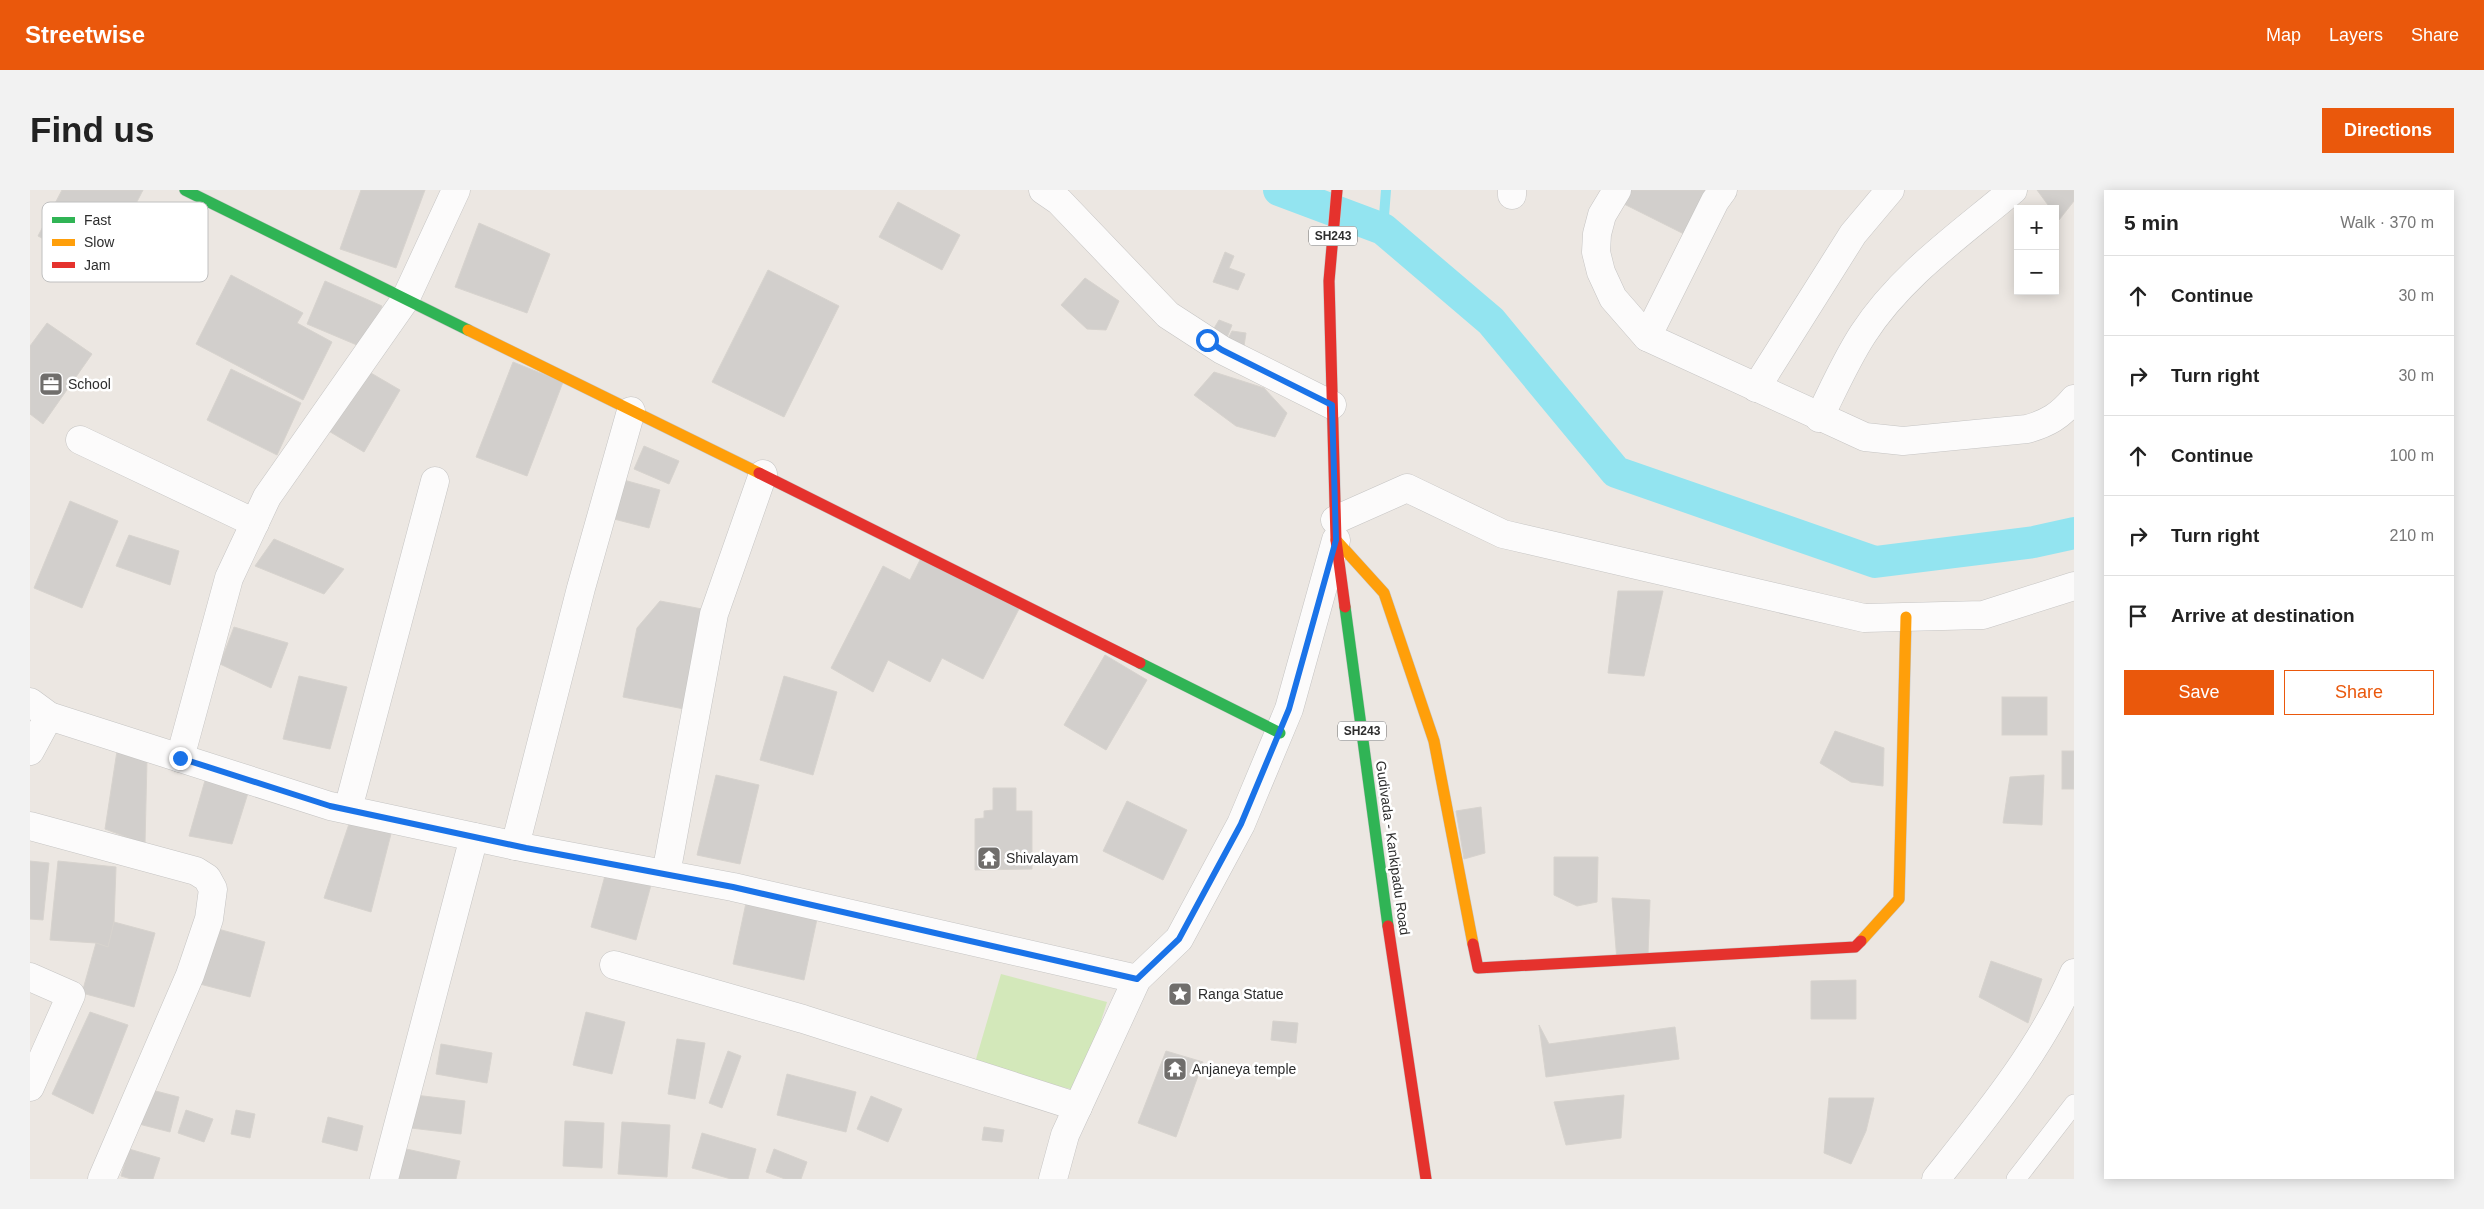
<!DOCTYPE html>
<meta charset="utf-8">
<style>
body{margin:0;font-family:Arial,sans-serif;background:#f2f2f2;color:#222}
.controls{position:absolute;right:15px;top:15px;display:grid;overflow:hidden;border-radius:0px;box-shadow:0 2px 12px #0003}
.controls button{width:45px;height:45px;display:grid;place-items:center;padding:0;border:0;border-bottom:1px solid #e0e0e0;background:#fff;color:#222;font:25px sans-serif}
.stop{position:absolute;width:15px;height:15px;margin:-11px;border:4px solid #1a73e8;border-radius:50%;background:#fff}
.stop.end{background:#1a73e8;border-color:#fff;box-shadow:0 1px 5px #0008}
.list{margin:0;padding:0;list-style:none}
h2{display:flex;justify-content:space-between;align-items:center;height:65px;margin:0;padding:0 20px;font-size:21px}
h2 small{font-size:16px;font-weight:400;color:#767676}
.list li{display:grid;grid-template-columns:32px 1fr auto;gap:15px;align-items:center;box-sizing:border-box;height:80px;padding:0 20px;border-top:1px solid #e0e0e0}
.list b{display:block;font-size:19px;white-space:nowrap}
.list em{font-size:16px;font-style:normal;color:#767676}
.actions{display:flex;gap:10px;padding:15px 20px}
.actions a{flex:1;padding:11px 0;border:1px solid #ea580c;border-radius:0px;text-align:center;font-size:18px;color:#ea580c}
.actions .main{background:#ea580c;color:#fff}
.icon{flex:none;width:28px;height:28px;fill:none;stroke:currentColor;stroke-width:2;stroke-linecap:round;stroke-linejoin:round}
.map{position:relative;flex:none;width:2044px;height:989px;overflow:hidden;border-radius:0px}
header{display:flex;align-items:center;gap:30px;box-sizing:border-box;height:70px;padding:0 25px;background:#ea580c;color:#fff}
header strong{font-size:24px}
nav{display:flex;gap:28px;margin-inline-start:auto;font-size:18px}
.intro{display:flex;align-items:center;justify-content:space-between;box-sizing:border-box;height:120px;padding:0 30px}
h1{margin:0;font-size:35px}
.button{padding:12px 22px;border-radius:0px;background:#ea580c;color:#fff;font-size:18px;font-weight:700}
main{display:flex;gap:30px;padding:0 30px}
aside{flex:1;background:#fff;border-radius:0px;box-shadow:0 2px 12px #0003}
.map>svg:first-child{display:block}
.green{fill:#d3e8ba}
.lines{fill:none;stroke-linecap:round;stroke-linejoin:round}
.stream{stroke:#93e4f0;stroke-width:10}
.canal{stroke:#93e4f0;stroke-width:32}
.building{fill:#d2cfcc;stroke:#d7d3ce}
.lane-casing{stroke:#c5c4c3;stroke-width:20}
.street-casing{stroke:#c5c4c3;stroke-width:29}
.fast-casing{stroke:#c5c4c3;stroke-width:12}
.slow-casing{stroke:#c5c4c3;stroke-width:12}
.jam-casing{stroke:#c5c4c3;stroke-width:12}
.lane{stroke:#fcfbfb;stroke-width:19}
.street{stroke:#fcfbfb;stroke-width:28}
.fast{stroke:#30b455;stroke-width:11}
.slow{stroke:#ff9f0a;stroke-width:11}
.jam{stroke:#e5322d;stroke-width:11}
.route{stroke:#1a73e8;stroke-width:6}
.labels{text-anchor:middle;stroke-width:5;stroke-linejoin:round;paint-order:stroke}
.shield{fill:#fff;stroke:#6c6c6c;stroke-width:1}
.shield-label{font-size:12px;font-weight:bold;fill:#2d2d2d}
.poi-label{font-size:14px;fill:#2d2d2d;stroke:#fff;text-anchor:start}
.street-label{font-size:14px;fill:#2d2d2d;stroke:#fff}
.key{fill:#fff;stroke:#c0c0c0;stroke-width:1}
.key-label{font-size:14px;fill:#2d2d2d}
</style>
<header>
<strong>Streetwise</strong>
<nav><a>Map</a><a>Layers</a><a>Share</a></nav>
</header>
<div class="intro"><h1>Find us</h1><a class="button">Directions</a></div>
<main>
<div class="map">
<svg width="2044" height="989" viewBox="0 0 2044 989">
<rect width="100%" height="100%" fill="#ece7e2"/>
<path class="green" d="M971 784 1077 812 1049 901 944 876Z"/>
<g class="lines">
<path class="stream" d="M1353 39 1356 0"/>
<path class="canal" d="M1249 0 1353 39 1461 131 1586 282 1845 372 2004 352 2044 343"/>
</g>
<g class="building">
<path d="M32 0H113L72 80 8 46Z"/>
<path d="M331 0H395L366 78 310 59Z"/>
<path d="M1599 0H1682L1658 46 1592 13Z"/>
<path d="M2007 0H2044V11L2029 30 2025 25V19H2021Z"/>
<path d="M868 12 930 45 912 80 849 47Z"/>
<path d="M449 33 520 64 497 123 425 97Z"/>
<path d="M1195 62 1204 66 1199 78 1215 84 1208 100 1183 92Z"/>
<path d="M738 80 809 116 754 227 682 192Z"/>
<path d="M201 85 273 123 267 133 302 152 273 210 166 154Z"/>
<path d="M1055 88 1089 111 1076 140 1057 139 1031 115Z"/>
<path d="M295 91 352 116 334 158 277 134Z"/>
<path d="M1189 130 1202 135 1192 160 1177 150Z"/>
<path d="M17 133 62 164 13 234 0 224V156Z"/>
<path d="M1202 141 1216 143 1212 169 1192 160Z"/>
<path d="M483 172 533 192 497 286 446 267Z"/>
<path d="M201 179 271 213 247 265 177 230Z"/>
<path d="M334 179 370 200 334 262 297 240Z"/>
<path d="M1184 182 1234 198 1257 223 1245 247 1206 236 1164 205Z"/>
<path d="M614 256 649 271 639 294 604 279Z"/>
<path d="M590 289 630 300 619 338 580 328Z"/>
<path d="M40 311 88 331 52 418 4 398Z"/>
<path d="M99 345 149 361 140 395 86 376Z"/>
<path d="M244 349 314 379 294 404 225 376Z"/>
<path d="M892 366 990 417 953 489 912 468 900 492 858 470 843 502 801 478 853 376 880 390Z"/>
<path d="M1588 401H1633L1614 486 1578 483Z"/>
<path d="M630 411 672 419 654 519 593 507 607 438Z"/>
<path d="M204 437 258 453 241 498 190 474Z"/>
<path d="M1075 465 1117 490 1076 560 1034 535Z"/>
<path d="M269 486 317 497 300 559 253 549Z"/>
<path d="M754 486 807 502 783 585 730 570Z"/>
<rect x="1972" y="507" width="45" height="38"/>
<path d="M1805 541 1854 558 1853 596 1821 592 1790 573Z"/>
<path d="M87 561 117 570 115 654 75 639Z"/>
<rect x="2032" y="561" width="12" height="38"/>
<path d="M686 585 729 595 710 674 667 665Z"/>
<path d="M2014 585 2012 635 1973 633 1980 587Z"/>
<path d="M176 587 218 603 202 654 159 646Z"/>
<path d="M963 598H986V621H1002V679L945 680V629L954 628V621L963 620Z"/>
<path d="M1097 611 1157 640 1133 690 1073 661Z"/>
<path d="M1451 617 1455 663 1434 669 1426 621Z"/>
<path d="M319 634 362 640 341 722 294 708Z"/>
<path d="M1524 667H1568L1567 712 1547 716 1524 705Z"/>
<path d="M0 671 19 673 13 730 0 729Z"/>
<path d="M28 671 86 677 84 732 78 757 66 753 20 750Z"/>
<path d="M576 682 621 695 606 750 561 737Z"/>
<path d="M1582 708 1620 710 1618 764 1587 771Z"/>
<path d="M716 713 787 729 774 790 703 774Z"/>
<path d="M84 732 125 743 104 817 52 803 66 753 78 757Z"/>
<path d="M181 737 235 752 220 807 166 793Z"/>
<path d="M1961 771 2012 789 1998 833 1949 807Z"/>
<path d="M1826 790V829H1781V791Z"/>
<path d="M60 822 98 835 63 924 22 904Z"/>
<path d="M556 822 595 832 582 884 543 875Z"/>
<path d="M1243 831 1268 833 1266 853 1241 850Z"/>
<path d="M1509 835 1519 854 1645 837 1649 869 1516 887Z"/>
<path d="M647 849 675 853 665 909 638 904Z"/>
<path d="M411 854 462 863 457 893 406 884Z"/>
<path d="M698 861 711 866 692 918 679 913Z"/>
<path d="M1136 861 1173 872 1146 947 1108 933Z"/>
<path d="M757 884 826 902 816 942 747 925Z"/>
<path d="M114 898 149 907 140 942 105 933Z"/>
<path d="M385 905 435 911 431 944 381 938Z"/>
<path d="M1594 905 1591 948 1536 955 1524 912Z"/>
<path d="M841 906 872 919 858 952 827 939Z"/>
<path d="M1799 908H1844L1836 941 1821 974 1794 963Z"/>
<path d="M156 920 183 929 174 952 148 943Z"/>
<path d="M206 920 225 924 220 948 201 944Z"/>
<path d="M298 927 333 936 327 961 292 952Z"/>
<path d="M535 931 574 933 572 978 533 976Z"/>
<path d="M592 932 640 935 637 987 588 984Z"/>
<path d="M954 937 974 940 972 952 952 950Z"/>
<path d="M672 943 726 959 718 989H701L662 978Z"/>
<path d="M372 958 430 971 426 989H365Z"/>
<path d="M99 959 130 968 123 989H101L91 986Z"/>
<path d="M744 959 777 972 771 989H755L736 982Z"/>
</g>
<g class="lines">
<g class="lane-casing">
<path id="lane" d="M1986 989 2044 914"/>
</g>
<g class="street-casing">
<g id="street">
<path d="M1013 0 1029 11 1138 125 1192 160 1302 215"/>
<path d="M1482 0V5"/>
<path d="M1587 0 1572 25 1567 44 1566 62 1571 82 1583 108 1617 147 1835 247 1873 251 1997 239C2018 233 2030 226 2044 209"/>
<path d="M1617 147 1685 11 1693 0"/>
<path d="M1726 198 1823 44 1860 0"/>
<path d="M1789 228C1803 200 1816 170 1833 144 1871 85 1931 44 1983 0"/>
<path d="M50 250 225 333"/>
<path d="M1305 330 1377 298 1473 344 1834 428 1953 425 2044 396"/>
<path d="M0 512 19 526 300 616 496 658 703 697 1107 789"/>
<path d="M0 561 19 526"/>
<path d="M150 568 199 388 237 307 375 110 426 0"/>
<path d="M318 619 405 291"/>
<path d="M0 636 166 681 177 688 183 699 179 729 160 785 72 989"/>
<path d="M485 656 551 398 601 221"/>
<path d="M636 684 684 424 733 284"/>
<path d="M584 775 773 829 1048 917"/>
<path d="M0 787 41 805 0 897"/>
<path d="M354 989 444 647"/>
<path d="M1023 989 1035 945 1107 789 1149 749 1211 634 1259 519 1306 350"/>
<path d="M1906 989C1957 925 2011 859 2044 783"/>
</g>
</g>
<g class="fast-casing">
<g id="fast">
<path d="M155 0 438 140"/>
<path d="M1315 417 1358 736"/>
<path d="M1110 473 1250 543"/>
</g>
</g>
<g class="slow-casing">
<g id="slow">
<path d="M438 140 729 283"/>
<path d="M1306 350 1354 403 1404 551 1443 754"/>
<path d="M1831 751 1869 709 1876 427"/>
</g>
</g>
<g class="jam-casing">
<g id="jam">
<path d="M1307 0 1299 91 1306 350 1315 417"/>
<path d="M729 283 1110 473"/>
<path d="M1358 736 1396 989"/>
<path d="M1443 754 1448 778 1825 757 1831 751"/>
</g>
</g>
<use href="#lane" class="lane"/>
<use href="#street" class="street"/>
<use href="#fast" class="fast"/>
<use href="#slow" class="slow"/>
<use href="#jam" class="jam"/>
</g>
<g class="lines">
<path class="route" d="M150 568 300 616 496 658 703 697 1107 789 1149 749 1211 634 1259 519 1306 350 1302 215 1192 160 1177 150"/>
</g>
<defs>
<g id="office-square" transform="scale(1.25)"><rect x="-9" y="-9" width="18" height="18" rx="4" fill="#706e6c" stroke="#fff"/><path d="M-6-3h4V-5.5h4V-3h4V5H-6ZM-1-4.5V-3h2v-1.5ZM-6 0V1H6V0Z" fill="#fff"/></g>
<g id="temple-square" transform="scale(1.25)"><rect x="-9" y="-9" width="18" height="18" rx="4" fill="#706e6c" stroke="#fff"/><path d="M0-6L5-2H3V0L6.5 2.5H4V6H1.5V3h-3V6H-4V2.5H-6.5L-3 0V-2H-5Z" fill="#fff"/></g>
<g id="sight-square" transform="scale(1.25)"><rect x="-9" y="-9" width="18" height="18" rx="4" fill="#706e6c" stroke="#fff"/><path d="M0-6L1.8-2.2L6-1.7L2.9 1.2L3.7 5.4L0 3.3L-3.7 5.4L-2.9 1.2L-6-1.7L-1.8-2.2Z" fill="#fff"/></g>
</defs>
<g fill-rule="evenodd">
<use href="#office-square" x="21" y="194"/>
<use href="#temple-square" x="959" y="668"/>
<use href="#sight-square" x="1150" y="804"/>
<use href="#temple-square" x="1145" y="879"/>
</g>
<g class="labels">
<g class="shield">
<rect x="1279" y="36.5" width="48" height="19" rx="4"/>
<rect x="1308" y="531.5" width="48" height="19" rx="4"/>
</g>
<g class="shield-label">
<text x="1303" y="50">SH243</text>
<text x="1332" y="545">SH243</text>
</g>
<g class="poi-label">
<text x="38" y="199">School</text>
<text x="976" y="673">Shivalayam</text>
<text x="1168" y="809">Ranga Statue</text>
<text x="1162" y="884">Anjaneya temple</text>
</g>
<g class="street-label">
<text transform="translate(1363 658) rotate(82)" y="5">Gudivada - Kankipadu Road</text>
</g>
</g>
<rect x="12" y="12" width="166" height="80" rx="8" class="key"/>
<rect x="22" y="27" width="23" height="6" fill="#30b455"/>
<rect x="22" y="49" width="23" height="7" fill="#ff9f0a"/>
<rect x="22" y="72" width="23" height="6" fill="#e5322d"/>
<g class="key-label">
<text x="54" y="35">Fast</text>
<text x="54" y="57">Slow</text>
<text x="54" y="80">Jam</text>
</g>
</svg>
<div class="controls">
<button>+</button>
<button>−</button>
</div>
<div class="stop" style="left:1177px;top:150px"></div>
<div class="stop end" style="left:150px;top:568px"></div>
</div>
<aside>
<h2>5 min<small>Walk · 370 m</small></h2>
<ul class="list">
<li><svg class="icon" aria-label="ahead" viewBox="0 0 24 24"><path d="M12 20V5M6 11l6-6 6 6"/></svg><div><b>Continue</b></div><em>30 m</em></li>
<li><svg class="icon" aria-label="right" viewBox="0 0 24 24"><path d="M7 20v-9h11M14 6l5 5-5 5"/></svg><div><b>Turn right</b></div><em>30 m</em></li>
<li><svg class="icon" aria-label="ahead" viewBox="0 0 24 24"><path d="M12 20V5M6 11l6-6 6 6"/></svg><div><b>Continue</b></div><em>100 m</em></li>
<li><svg class="icon" aria-label="right" viewBox="0 0 24 24"><path d="M7 20v-9h11M14 6l5 5-5 5"/></svg><div><b>Turn right</b></div><em>210 m</em></li>
<li><svg class="icon" aria-label="arrive" viewBox="0 0 24 24"><path d="M6 21V4h12l-3 4 3 4H6"/></svg><div><b>Arrive at destination</b></div></li>
</ul>
<div class="actions"><a class="main">Save</a><a>Share</a></div>
</aside>
</main>
